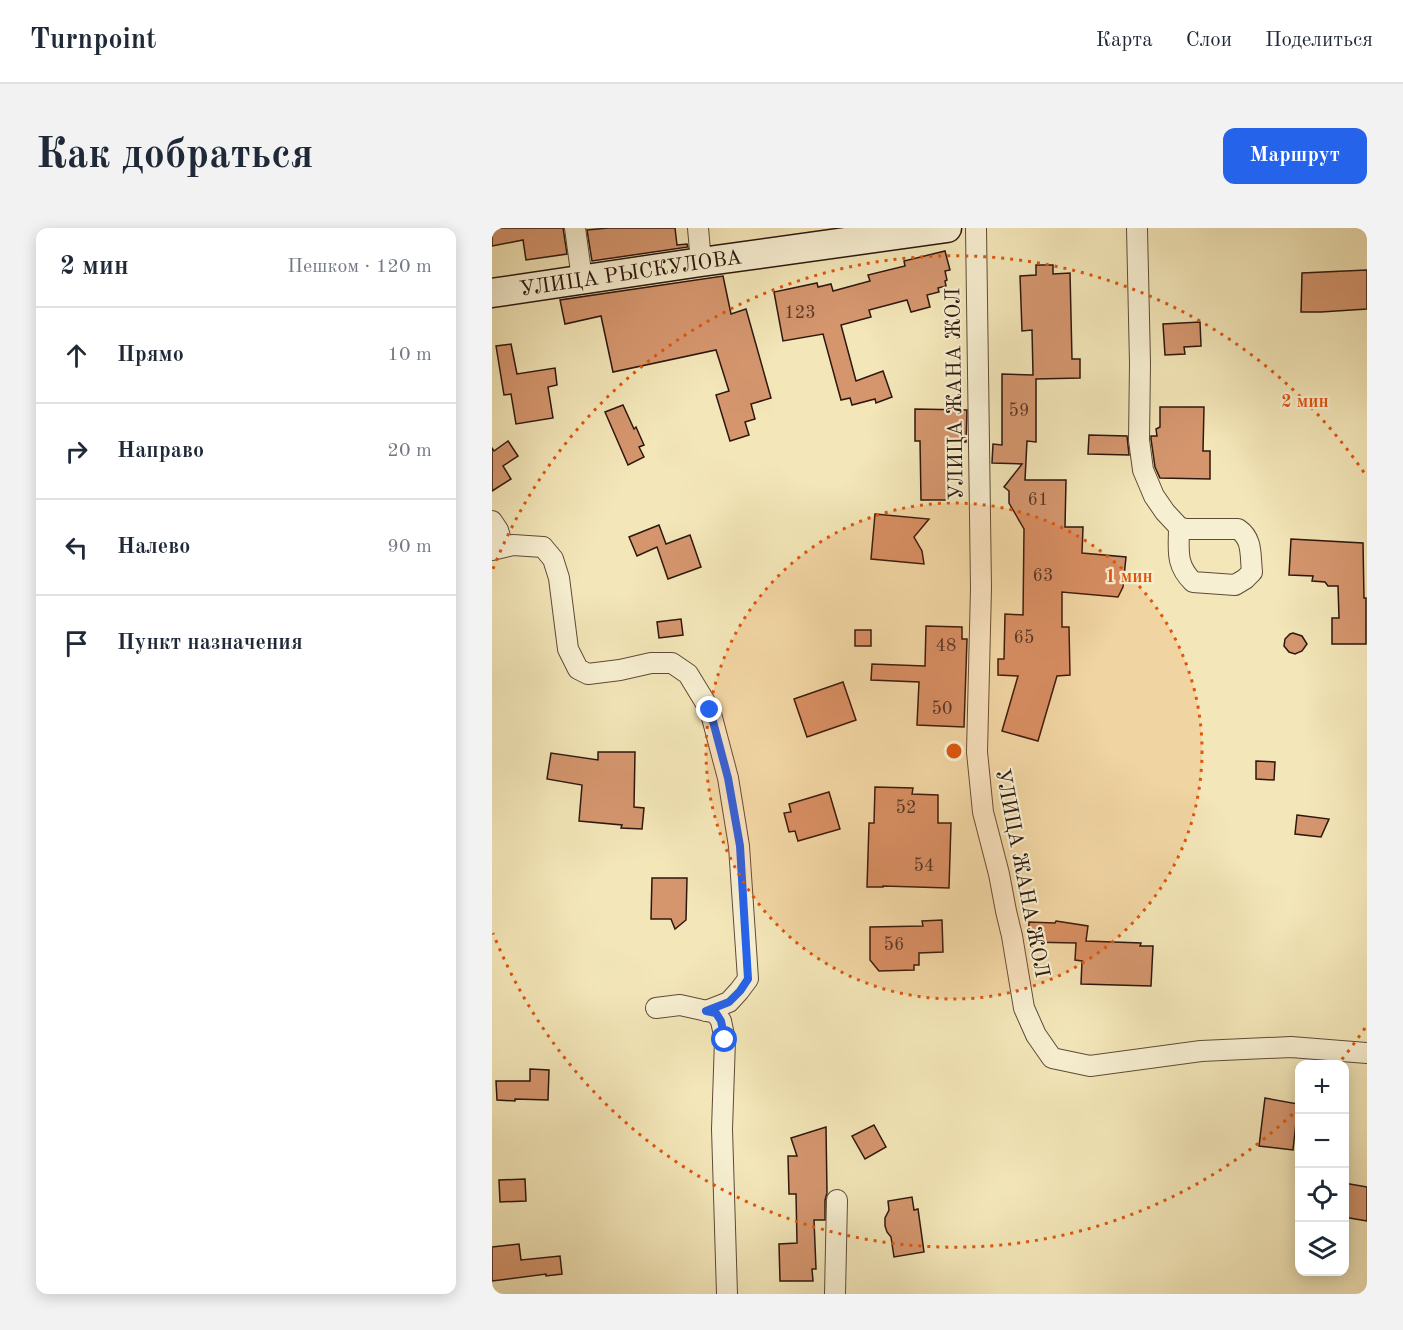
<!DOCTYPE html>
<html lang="ru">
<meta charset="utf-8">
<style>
body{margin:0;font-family:"Old Standard TT",serif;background:#f2f2f3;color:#1f2937}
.controls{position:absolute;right:18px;bottom:18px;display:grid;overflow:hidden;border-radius:12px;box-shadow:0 3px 15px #0003}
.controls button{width:54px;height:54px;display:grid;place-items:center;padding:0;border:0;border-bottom:2px solid #e0e1e3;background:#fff;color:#1f2937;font:30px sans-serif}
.stop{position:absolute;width:18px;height:18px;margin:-14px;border:4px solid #2563eb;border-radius:50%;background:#fff}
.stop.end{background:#2563eb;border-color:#fff;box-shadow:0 2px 6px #0008}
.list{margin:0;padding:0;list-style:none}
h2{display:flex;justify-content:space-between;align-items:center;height:78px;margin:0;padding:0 24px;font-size:26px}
h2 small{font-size:20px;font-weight:400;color:#747a83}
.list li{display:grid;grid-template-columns:39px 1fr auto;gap:18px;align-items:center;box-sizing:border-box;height:96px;padding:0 24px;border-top:2px solid #e0e1e3}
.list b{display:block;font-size:22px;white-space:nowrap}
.list em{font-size:20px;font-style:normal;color:#747a83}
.icon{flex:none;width:33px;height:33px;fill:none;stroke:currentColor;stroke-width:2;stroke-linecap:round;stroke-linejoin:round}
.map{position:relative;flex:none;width:875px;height:1066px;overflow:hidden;border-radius:12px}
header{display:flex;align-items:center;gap:36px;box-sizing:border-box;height:84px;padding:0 30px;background:#fff;border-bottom:2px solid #e0e1e3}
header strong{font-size:28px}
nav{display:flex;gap:33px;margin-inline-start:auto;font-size:21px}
.intro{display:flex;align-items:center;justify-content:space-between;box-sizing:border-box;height:144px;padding:0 36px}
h1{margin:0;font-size:42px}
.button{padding:15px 27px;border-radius:12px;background:#2563eb;color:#fff;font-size:21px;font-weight:700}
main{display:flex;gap:36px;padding:0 36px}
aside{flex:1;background:#fff;border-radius:12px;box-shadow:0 3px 15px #0003}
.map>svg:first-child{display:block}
.building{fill:#d5966e;stroke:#2d170e;stroke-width:1.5}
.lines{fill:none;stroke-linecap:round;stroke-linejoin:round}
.street-casing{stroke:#5e4b38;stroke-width:22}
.secondary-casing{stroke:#2d170e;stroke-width:31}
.street{stroke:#f7efd1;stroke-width:20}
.secondary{stroke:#f7efd1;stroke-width:28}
.route{stroke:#2563eb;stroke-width:8}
.ring{fill:none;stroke:#df560c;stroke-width:3;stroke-dasharray:3 6}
.labels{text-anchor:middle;stroke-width:4.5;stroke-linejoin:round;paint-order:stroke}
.number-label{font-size:18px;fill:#573726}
.street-label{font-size:21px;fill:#2d170e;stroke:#f7efd1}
.centre{fill:#df560c;stroke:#f7efd1;stroke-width:3}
.ring-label{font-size:18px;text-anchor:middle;font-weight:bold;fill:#df560c;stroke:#f7efd1;stroke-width:4.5;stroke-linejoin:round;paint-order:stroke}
</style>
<header>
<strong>Turnpoint</strong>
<nav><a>Карта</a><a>Слои</a><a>Поделиться</a></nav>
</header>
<div class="intro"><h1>Как добраться</h1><a class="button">Маршрут</a></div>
<main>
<aside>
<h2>2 мин<small>Пешком · 120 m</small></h2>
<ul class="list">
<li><svg class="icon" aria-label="ahead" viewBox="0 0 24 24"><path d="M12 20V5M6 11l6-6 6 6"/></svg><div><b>Прямо</b></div><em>10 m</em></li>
<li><svg class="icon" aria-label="right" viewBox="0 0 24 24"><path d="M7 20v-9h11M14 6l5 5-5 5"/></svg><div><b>Направо</b></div><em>20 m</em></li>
<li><svg class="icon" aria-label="left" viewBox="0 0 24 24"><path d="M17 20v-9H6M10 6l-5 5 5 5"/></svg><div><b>Налево</b></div><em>90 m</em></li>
<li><svg class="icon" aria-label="arrive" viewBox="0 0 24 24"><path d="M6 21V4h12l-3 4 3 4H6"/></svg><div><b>Пункт назначения</b></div></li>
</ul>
</aside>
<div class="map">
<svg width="875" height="1066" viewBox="0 0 875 1066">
<rect width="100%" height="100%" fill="#f3e6b8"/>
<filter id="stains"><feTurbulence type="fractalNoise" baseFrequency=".00333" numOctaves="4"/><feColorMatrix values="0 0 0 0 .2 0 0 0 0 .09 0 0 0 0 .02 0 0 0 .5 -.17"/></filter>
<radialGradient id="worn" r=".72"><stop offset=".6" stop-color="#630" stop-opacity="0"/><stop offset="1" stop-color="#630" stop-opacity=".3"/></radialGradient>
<g class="building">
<path d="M0 0H71L75 26 34 32 31 12 0 18Z"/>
<path d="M116 0H183L185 17 195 16 196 19 100 33 95 2Z"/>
<path d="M453 23 458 42 453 43 455 52 453 53 454 58 446 60 447 64 435 67 438 79 419 84 415 72 377 82 379 89 349 97 364 153 391 143 400 169 384 175 383 171 360 177 358 170 349 172 331 106 291 113 282 64 325 55 326 59 339 56 341 63 378 53 376 47 413 38 412 33Z"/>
<path d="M544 37H561V46L578 45 580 131H588V150L544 151V214L535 213 533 252H574L573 299H591L590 325 634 329 631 359 626 369 570 364V399H577L578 447 565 448 546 513 510 503 526 448 506 447V431H512L513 386 531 387 532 301 517 275V263L512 259 530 236 500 235 501 216 510 217V146L541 147 540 102 530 103 528 48 544 47Z"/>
<path d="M875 42V81L829 84H809L810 45Z"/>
<path d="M231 48 239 86 254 81 279 170 259 176 263 191 253 194 257 207 238 213 224 167 237 163 224 122 121 144 109 88 73 96 68 72Z"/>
<path d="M708 94 709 118 692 119 693 126 673 127 671 96Z"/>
<path d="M19 116 25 146 63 140 65 157 56 159 61 190 24 196 19 166 12 167 4 118Z"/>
<path d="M131 177 142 201 144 199 152 217 147 219 152 229 136 237 113 184Z"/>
<path d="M668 179H712L711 223H718V251L668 250 663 239 659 211V208H665L664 201 668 199Z"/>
<path d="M423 181 475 182 474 214H456L457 272H429L428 213H423Z"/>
<path d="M597 207 635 208 637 227 596 226Z"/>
<path d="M16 213 26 228 11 238 19 251 0 263V220L2 223Z"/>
<path d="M383 286 437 291 422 309 430 323 432 336 379 331Z"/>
<path d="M167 297 174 316 198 307 209 339 176 351 165 319 145 328 137 309Z"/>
<path d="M799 311 871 315 872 370H874V416H840V390H847L846 358H836L833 354 820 353 821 348 797 347Z"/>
<path d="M189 391 191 407 167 410 165 394Z"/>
<path d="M434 398 470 399V411H475L472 499 425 497 427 454 379 452 380 436 433 438Z"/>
<rect x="363" y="402" width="16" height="16"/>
<path d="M801 405 810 408 815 416 810 423 803 426 797 424 792 418 793 411 798 406Z"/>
<path d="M351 454 364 492 315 509 302 471Z"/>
<path d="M106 524H143L142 579 152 580 150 601 129 600 130 597 87 593 90 557 55 551 59 525 106 532Z"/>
<path d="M764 533 783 534 782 552 764 551Z"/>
<path d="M383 559 421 560 420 566 446 567V595H459L457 660 391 658V659H375L377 595H382Z"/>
<path d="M337 564 348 601 306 613 303 603 297 604 292 585 299 584 297 576Z"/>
<path d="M805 587 837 591 829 609 803 606Z"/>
<path d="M160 650H195L194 692 183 701 179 691H159Z"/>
<path d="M450 692 451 724 427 725V737H422V742L387 743 378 732V699L431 698 430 693Z"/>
<path d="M564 693 596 698 594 713 649 715 648 718H661L659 758 589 756 590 733 583 732 584 715 536 714 537 694 563 695Z"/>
<path d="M38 841 57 842 56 872 23 871V873L5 872 4 853H38Z"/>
<path d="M773 870 806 876 801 922 767 918Z"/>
<path d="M382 897 394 919 373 931 360 908Z"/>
<path d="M334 899 335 965 333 972V992H322L324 1041H320L321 1053H288L287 1016 305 1015 304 966H297L296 928H305L299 910Z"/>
<path d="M33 951 34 973 8 974 7 952Z"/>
<path d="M852 955 875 959V993L852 989Z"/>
<path d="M420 969 422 982 426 981 432 1024 402 1029 399 1009 395 1004 393 998V990L397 982 396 973Z"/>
<path d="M27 1016 29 1032 68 1028 70 1046 54 1048V1046L0 1053V1019Z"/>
</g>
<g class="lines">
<g class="street-casing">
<g id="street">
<path d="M83 0 90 51"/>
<path d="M206 0 209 34"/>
<path d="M484 0 489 360 485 524 491 584 507 646 514 683 520 708 532 780 544 807 560 830 598 838 709 823 799 819 875 825"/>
<path d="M645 0 648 135 647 212 651 242 662 268 673 284 687 299 694 301H746C761 311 758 327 760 344L753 351 743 357 701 354C683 336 687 322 687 299"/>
<path d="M0 293 6 302 11 319"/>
<path d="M0 322 21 317 51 319 61 331 67 350 76 421 86 441 96 446 128 442 159 435H180L196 446 218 482 236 550 247 618 256 751 247 763 237 774 214 783"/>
<path d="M164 780 188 777 224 785 229 793 233 812 230 901 235 1066"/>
<path d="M343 1066 345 972"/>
</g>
</g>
<g class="secondary-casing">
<g id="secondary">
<path id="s1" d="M0 65 209 34 455 0"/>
</g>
</g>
<use href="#street" class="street"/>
<use href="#secondary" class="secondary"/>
</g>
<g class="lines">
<path class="route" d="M218 482 236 550 248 618 256 751 248 763 237 774 214 783 224 785 229 793 233 812"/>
</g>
<circle cx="462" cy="523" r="248" fill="#df560c" fill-opacity=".12"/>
<g class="ring">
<circle cx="462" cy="523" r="248"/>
<path d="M873 800A496 496 0 0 1 847 835M807 880A496 496 0 0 1 1 705M1 341A496 496 0 0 1 873 246"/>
</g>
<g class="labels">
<g class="number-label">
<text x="308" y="90">123</text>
<text x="527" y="188">59</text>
<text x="546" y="277">61</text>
<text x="551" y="353">63</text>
<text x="532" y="415">65</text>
<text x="454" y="423">48</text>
<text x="450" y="486">50</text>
<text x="414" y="585">52</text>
<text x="432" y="643">54</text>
<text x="402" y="722">56</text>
</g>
<g class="street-label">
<text dy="7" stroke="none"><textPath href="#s1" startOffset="140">УЛИЦА РЫСКУЛОВА</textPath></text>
<text transform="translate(462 166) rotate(-91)" y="7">УЛИЦА ЖАНА ЖОЛ</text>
<text transform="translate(531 645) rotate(79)" y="7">УЛИЦА ЖАНА ЖОЛ</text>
</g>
</g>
<circle cx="462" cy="523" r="9" class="centre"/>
<g class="ring-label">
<text x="813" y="179">2 мин</text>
<text x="637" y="354">1 мин</text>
</g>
<rect width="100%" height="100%" filter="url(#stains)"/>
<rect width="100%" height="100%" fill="url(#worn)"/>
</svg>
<div class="controls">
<button>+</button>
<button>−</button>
<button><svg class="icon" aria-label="locate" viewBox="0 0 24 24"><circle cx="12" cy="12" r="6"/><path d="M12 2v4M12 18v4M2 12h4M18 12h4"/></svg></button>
<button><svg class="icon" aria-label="layers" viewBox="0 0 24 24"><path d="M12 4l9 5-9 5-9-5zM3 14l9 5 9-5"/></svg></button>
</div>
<div class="stop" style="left:233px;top:812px"></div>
<div class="stop end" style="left:218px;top:482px"></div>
</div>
</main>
